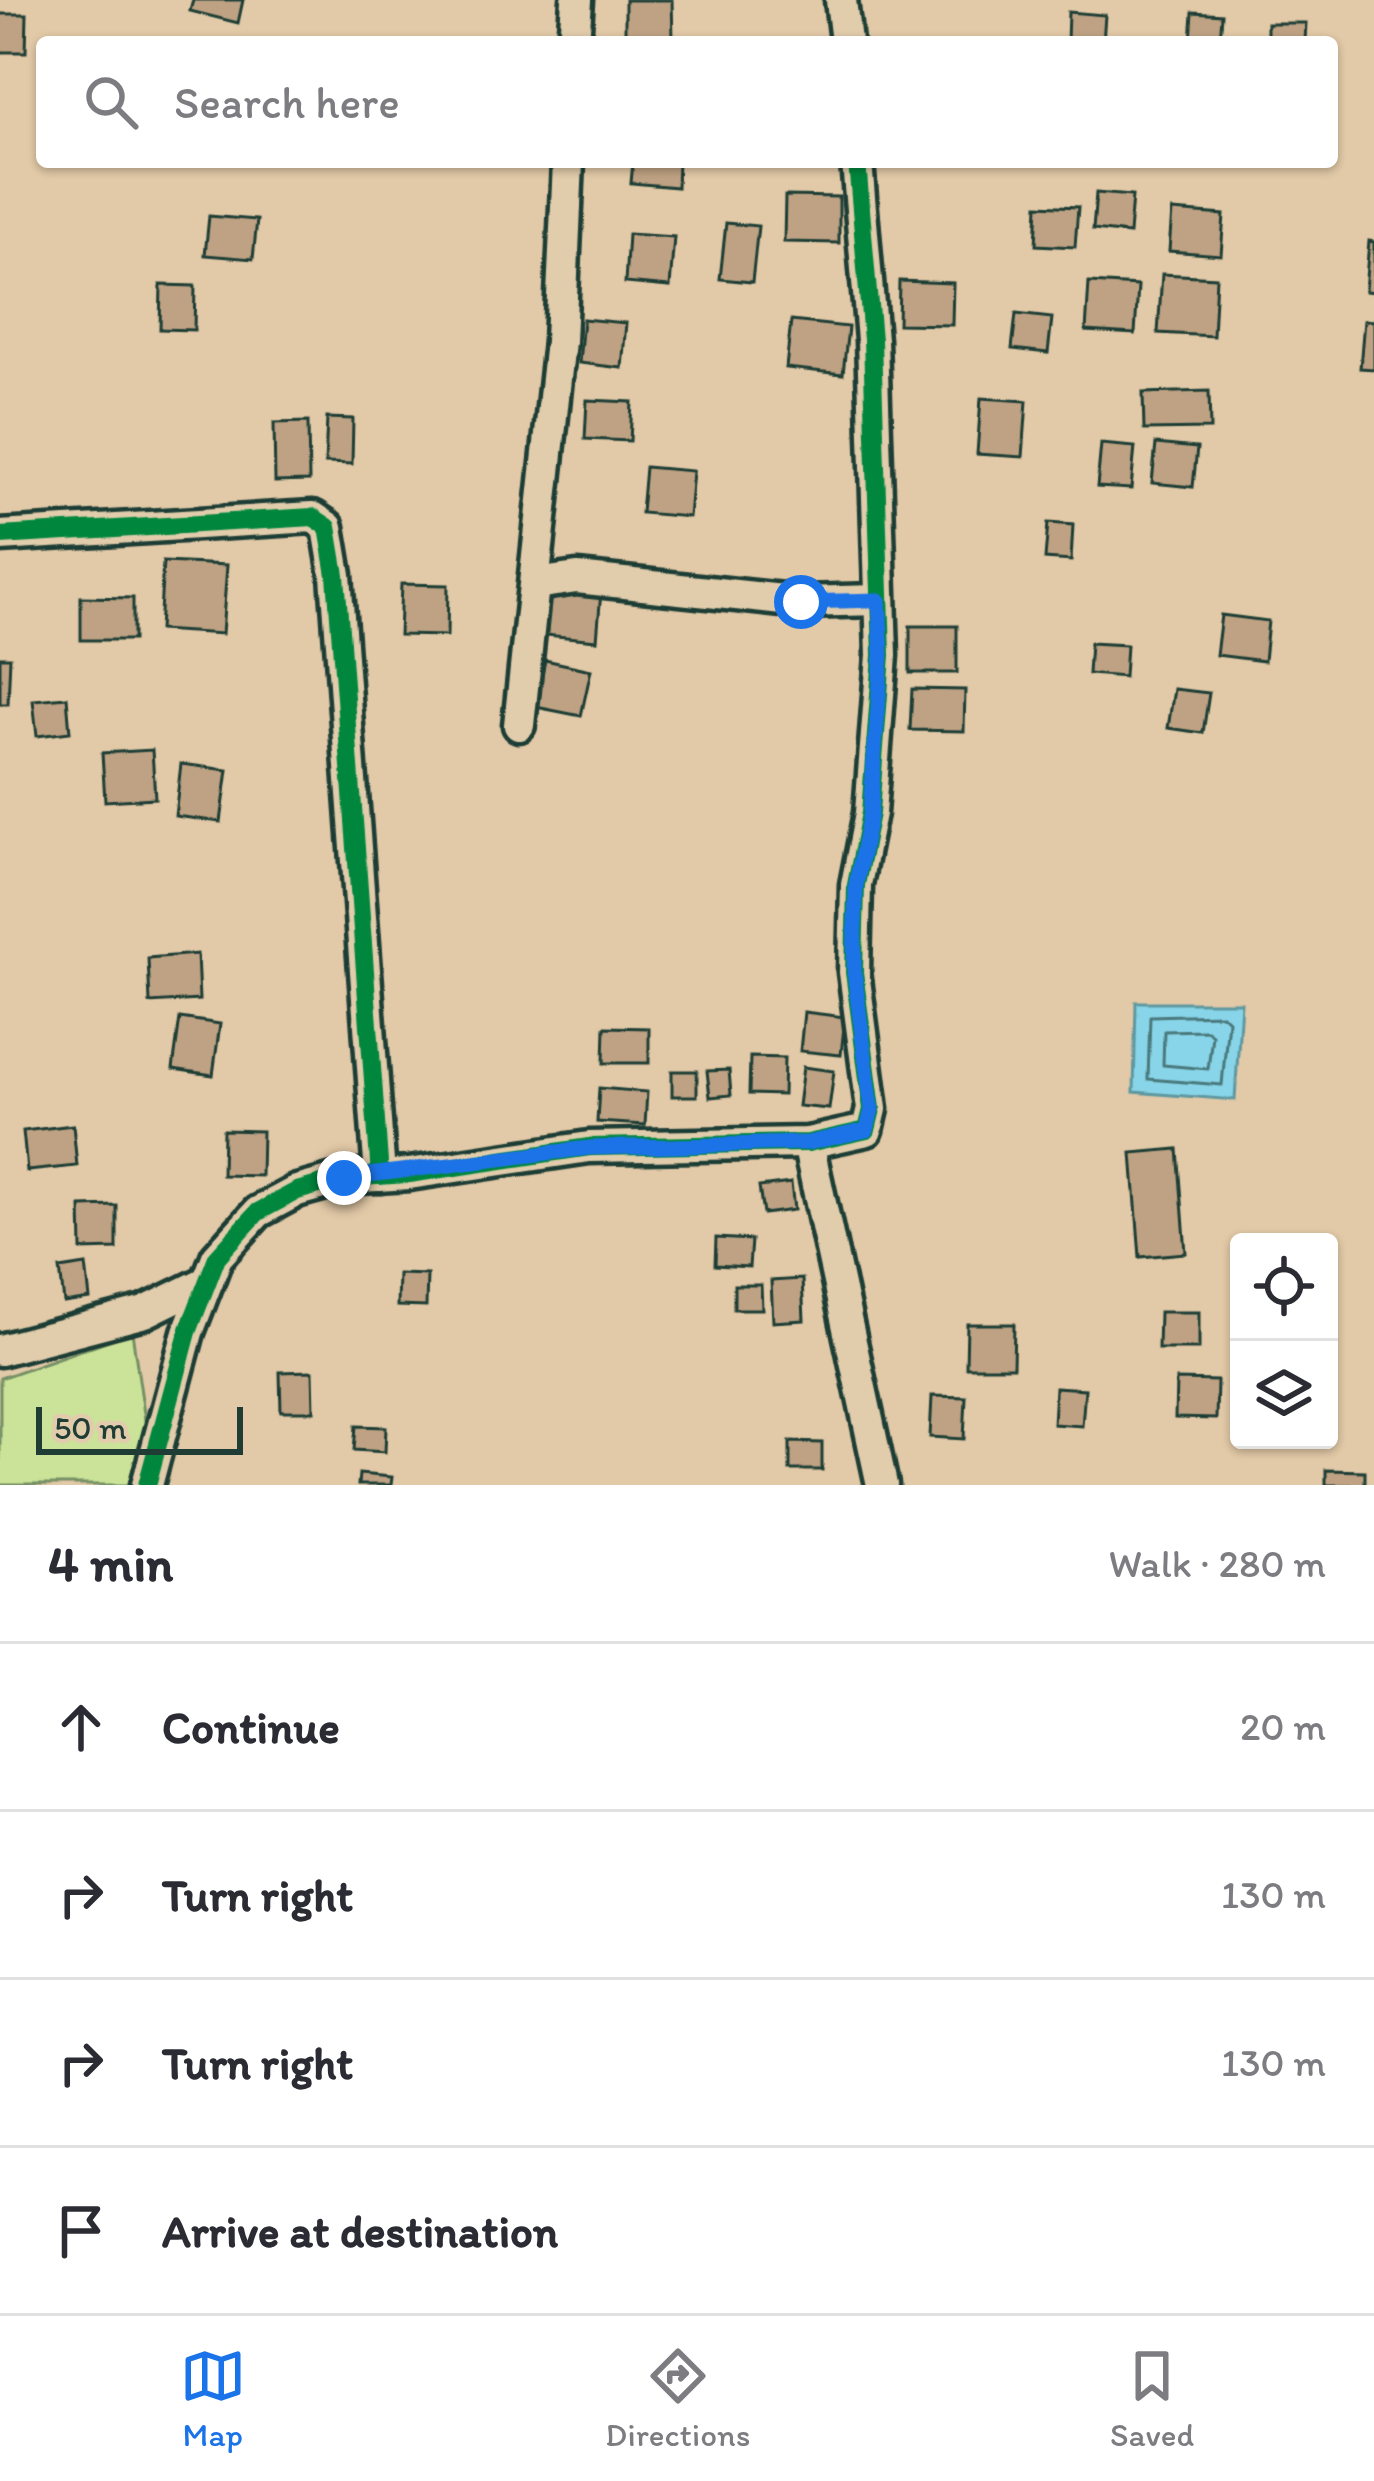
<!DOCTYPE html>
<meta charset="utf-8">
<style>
body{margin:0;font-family:Itim,sans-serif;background:#f7f7f7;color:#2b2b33}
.controls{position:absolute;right:36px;bottom:36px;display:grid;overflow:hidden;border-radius:12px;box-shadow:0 3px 9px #0004}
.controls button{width:108px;height:108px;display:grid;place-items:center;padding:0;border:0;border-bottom:3px solid #e1e1e2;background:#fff;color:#2b2b33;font:60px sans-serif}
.scale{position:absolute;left:36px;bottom:30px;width:207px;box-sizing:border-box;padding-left:12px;border:6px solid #1f3d34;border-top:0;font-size:33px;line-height:42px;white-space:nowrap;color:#1f3d34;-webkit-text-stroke:9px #e1ccab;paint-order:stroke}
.stop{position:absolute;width:36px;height:36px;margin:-27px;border:9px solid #1a73e8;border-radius:50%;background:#fff}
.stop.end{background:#1a73e8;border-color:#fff;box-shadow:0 3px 12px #0008}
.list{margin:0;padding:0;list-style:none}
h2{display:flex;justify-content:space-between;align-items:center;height:156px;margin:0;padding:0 48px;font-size:51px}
h2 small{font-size:39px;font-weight:400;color:#7c7c81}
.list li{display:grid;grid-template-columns:78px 1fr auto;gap:36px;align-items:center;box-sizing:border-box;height:168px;padding:0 48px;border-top:3px solid #e1e1e2}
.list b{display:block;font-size:45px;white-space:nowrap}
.list em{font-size:39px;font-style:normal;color:#7c7c81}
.icon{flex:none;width:66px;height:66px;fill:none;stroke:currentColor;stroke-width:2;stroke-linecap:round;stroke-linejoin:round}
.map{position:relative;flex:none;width:1374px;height:1485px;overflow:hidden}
.search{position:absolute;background:#fff;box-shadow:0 3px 9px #0004;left:36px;right:36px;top:36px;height:132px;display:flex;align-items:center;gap:30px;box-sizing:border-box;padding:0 42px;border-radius:12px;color:#7c7c81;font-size:45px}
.sheet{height:828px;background:#fff}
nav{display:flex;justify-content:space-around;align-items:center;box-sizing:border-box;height:168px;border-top:3px solid #e1e1e2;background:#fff;font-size:33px;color:#7c7c81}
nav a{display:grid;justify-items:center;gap:6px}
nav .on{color:#1a73e8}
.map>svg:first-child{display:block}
.green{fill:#cbe398;stroke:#759066;stroke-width:3}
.water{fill:#88d4e8;stroke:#5e98a0;stroke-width:3}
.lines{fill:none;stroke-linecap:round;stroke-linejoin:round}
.shore{stroke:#49797c;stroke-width:3}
.building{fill:#bfa283;stroke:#1f3d34;stroke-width:3}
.minor-casing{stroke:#1f3d34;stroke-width:39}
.minor{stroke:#e1ccab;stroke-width:30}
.cycleway-casing{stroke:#e1ccab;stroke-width:26}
.cycleway{stroke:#00873e;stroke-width:18}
.route{stroke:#1a73e8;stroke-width:15}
</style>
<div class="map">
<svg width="1374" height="1485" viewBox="0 0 1374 1485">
<rect width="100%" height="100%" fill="#e2c9a7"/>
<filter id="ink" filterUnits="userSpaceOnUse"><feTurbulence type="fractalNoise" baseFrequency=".00833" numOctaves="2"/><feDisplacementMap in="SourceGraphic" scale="24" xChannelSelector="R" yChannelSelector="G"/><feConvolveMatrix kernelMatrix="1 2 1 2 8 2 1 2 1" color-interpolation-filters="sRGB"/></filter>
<g filter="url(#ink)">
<path class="green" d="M132 1332 147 1434 138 1485H0V1378Z"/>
<path class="water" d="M1136 1002H1241L1235 1100 1134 1092Z"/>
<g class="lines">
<g class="shore">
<path d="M1222 1014 1228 1020 1222 1085 1148 1079 1150 1016Z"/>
<path d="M1207 1030 1212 1035 1208 1069 1163 1065 1164 1031Z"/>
</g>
</g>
<g class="building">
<path d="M193 0H243L238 23 190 11Z"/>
<path d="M625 0H672L673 39H625Z"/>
<path d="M1068 12 1105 15 1103 42H1067Z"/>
<path d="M1193 12 1222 14 1220 42H1191Z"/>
<path d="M0 14H27L26 52H0Z"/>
<path d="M1267 23H1306L1305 42H1267Z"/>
<path d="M633 162H678L677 187 631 183Z"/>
<path d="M1096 193 1132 196 1129 234 1093 230Z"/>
<path d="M785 196 839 197V243L784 242Z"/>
<path d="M1038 205 1078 207 1075 247 1036 245Z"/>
<path d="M1172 211 1224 215 1221 255 1169 251Z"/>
<path d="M209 216 257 220 253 259 205 255Z"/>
<path d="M726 223 758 226 752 282 720 279Z"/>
<path d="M628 234 674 237 670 287 625 283Z"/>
<path d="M1369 241 1374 242V292L1365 291Z"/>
<path d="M1162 274 1216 277 1213 336 1158 333Z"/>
<path d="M899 281 953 283 952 325 898 324Z"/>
<path d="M1089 283 1138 286 1135 334 1086 331Z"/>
<path d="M161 285 195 286 194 330 160 329Z"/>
<path d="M1016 314 1052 318 1048 353 1012 349Z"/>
<path d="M583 319 626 323 622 368 579 363Z"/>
<path d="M1364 320 1374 321V369L1360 368Z"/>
<path d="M791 321 848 327 843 374 786 368Z"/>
<path d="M1209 391 1210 429 1144 430 1143 393Z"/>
<path d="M981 398 1027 401 1023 457 977 454Z"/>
<path d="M587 400 632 402 630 441 585 439Z"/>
<path d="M327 418 353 419 352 464 325 463Z"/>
<path d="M308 422 309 481 275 482 274 423Z"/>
<path d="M1101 444 1135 447 1131 489 1097 487Z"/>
<path d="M1156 444 1197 448 1193 487 1152 483Z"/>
<path d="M645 467 693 471 689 517 641 513Z"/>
<path d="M1048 523 1073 525 1071 561 1045 559Z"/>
<path d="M163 562 227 565 222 634 159 630Z"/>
<path d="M401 584 448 585 447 636 399 635Z"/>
<path d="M549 586 601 591 597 640 545 635Z"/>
<path d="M81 597 133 598V640H81Z"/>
<path d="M1221 615 1268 621 1264 661 1216 655Z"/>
<rect x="910" y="626" width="47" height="47"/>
<path d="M1090 643 1126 645 1124 677 1088 674Z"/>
<path d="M0 657H10L8 704H0Z"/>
<path d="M545 660 591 670 581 716 536 707Z"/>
<path d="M912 689 965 690 964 731 910 730Z"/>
<path d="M1174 689 1209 693 1203 733 1168 728Z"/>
<path d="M67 697 70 732 37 736 33 700Z"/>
<path d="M152 750 155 798 105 801 102 753Z"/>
<path d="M181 764 228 770 221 822 175 816Z"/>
<path d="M197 954 199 1000 150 1003 148 958Z"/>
<path d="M804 1012 845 1017 841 1055 800 1051Z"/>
<path d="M180 1018 220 1024 213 1075 173 1069Z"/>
<path d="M605 1027 649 1028V1063H604Z"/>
<path d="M750 1057 784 1058 783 1095 749 1094Z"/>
<path d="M803 1067 834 1071 829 1109 798 1106Z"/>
<path d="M729 1070 731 1095 710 1097 707 1071Z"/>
<rect x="672" y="1071" width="25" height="25"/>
<path d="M599 1088 647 1092 645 1125 597 1122Z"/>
<path d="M73 1125 77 1166 27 1171 23 1131Z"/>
<path d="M223 1130 262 1131 261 1176 222 1175Z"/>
<path d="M1178 1149 1186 1253 1140 1257 1132 1153Z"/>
<path d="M791 1183 794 1210 763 1214 759 1187Z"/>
<path d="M117 1206V1249L82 1250 81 1207Z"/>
<path d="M716 1238 751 1240 749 1267 715 1265Z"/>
<path d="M86 1265 90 1299 64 1303 60 1269Z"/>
<path d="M398 1274 427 1275 426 1307 397 1306Z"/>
<path d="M802 1279 804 1320 773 1322 771 1281Z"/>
<path d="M734 1285H761L762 1309H734Z"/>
<path d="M1159 1312H1199V1349H1158Z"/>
<path d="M967 1324H1014L1013 1367H966Z"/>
<path d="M313 1371 314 1411H281L280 1372Z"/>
<path d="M1176 1380 1217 1381 1216 1419 1175 1418Z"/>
<path d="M1055 1387 1085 1389 1082 1426 1053 1424Z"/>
<path d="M932 1396 966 1397 964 1439 930 1437Z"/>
<path d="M356 1426 386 1427 385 1452 354 1450Z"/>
<path d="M790 1442 822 1443V1470H790Z"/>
<path d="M1326 1470 1365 1471V1485H1326Z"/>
<path d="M359 1474 392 1477 391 1485H358Z"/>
</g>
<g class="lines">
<g class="minor-casing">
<g id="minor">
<path d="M841 0 846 42"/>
<path d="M574 42 577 0"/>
<path d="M0 536 313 517 328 527 336 575 380 1176"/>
<path d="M535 584 577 578 801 602 879 600"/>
<path d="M519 725 560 341 568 162"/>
<path d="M808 1143 882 1485"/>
<path d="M0 1350 145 1312 208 1281"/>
<path d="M147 1485 188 1332 217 1257 258 1212 297 1191 344 1178 409 1174 589 1147 808 1143 867 1130 872 1109 854 972 856 885 870 813 882 655 872 340 857 162"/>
</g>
</g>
<use href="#minor" class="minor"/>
<g class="cycleway-casing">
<g id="cycleway">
<path d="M0 536 313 517 328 527 336 575 380 1176"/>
<path d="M147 1485 188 1332 217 1257 258 1212 297 1191 344 1178 409 1174 589 1147 808 1143 867 1130 872 1109 854 972 856 885 870 813 882 655 872 340 857 162"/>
</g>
</g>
<use href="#cycleway" class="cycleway"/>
</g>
</g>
<g class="lines" filter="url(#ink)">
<path class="route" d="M344 1178 589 1148 808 1143 867 1130 872 1109 854 972 856 885 870 813 882 655 879 600 801 602"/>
</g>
</svg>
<div class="controls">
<button><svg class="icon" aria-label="locate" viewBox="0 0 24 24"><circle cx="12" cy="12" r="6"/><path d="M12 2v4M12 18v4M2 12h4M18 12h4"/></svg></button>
<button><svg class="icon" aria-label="layers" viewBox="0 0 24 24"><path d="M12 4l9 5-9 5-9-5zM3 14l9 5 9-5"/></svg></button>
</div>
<div class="scale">50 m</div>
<div class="stop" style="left:801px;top:602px"></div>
<div class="stop end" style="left:344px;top:1178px"></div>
<div class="search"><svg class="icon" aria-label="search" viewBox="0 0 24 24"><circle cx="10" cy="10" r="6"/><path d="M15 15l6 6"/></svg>Search here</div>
</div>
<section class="sheet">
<h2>4 min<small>Walk · 280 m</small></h2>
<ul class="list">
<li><svg class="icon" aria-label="ahead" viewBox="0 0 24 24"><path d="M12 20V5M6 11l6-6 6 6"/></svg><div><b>Continue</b></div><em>20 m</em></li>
<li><svg class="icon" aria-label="right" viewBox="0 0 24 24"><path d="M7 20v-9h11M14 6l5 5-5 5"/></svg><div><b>Turn right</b></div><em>130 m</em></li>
<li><svg class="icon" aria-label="right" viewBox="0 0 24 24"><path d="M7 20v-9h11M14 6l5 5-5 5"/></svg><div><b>Turn right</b></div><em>130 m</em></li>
<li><svg class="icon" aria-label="arrive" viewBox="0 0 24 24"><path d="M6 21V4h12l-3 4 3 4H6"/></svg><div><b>Arrive at destination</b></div></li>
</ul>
</section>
<nav>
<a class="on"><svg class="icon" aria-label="map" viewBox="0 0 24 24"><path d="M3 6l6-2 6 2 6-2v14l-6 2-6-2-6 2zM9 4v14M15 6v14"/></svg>Map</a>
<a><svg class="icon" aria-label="directions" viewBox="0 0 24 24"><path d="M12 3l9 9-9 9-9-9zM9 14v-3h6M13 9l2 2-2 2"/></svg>Directions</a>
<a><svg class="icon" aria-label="saved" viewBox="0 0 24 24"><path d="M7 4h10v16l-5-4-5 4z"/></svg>Saved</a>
</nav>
